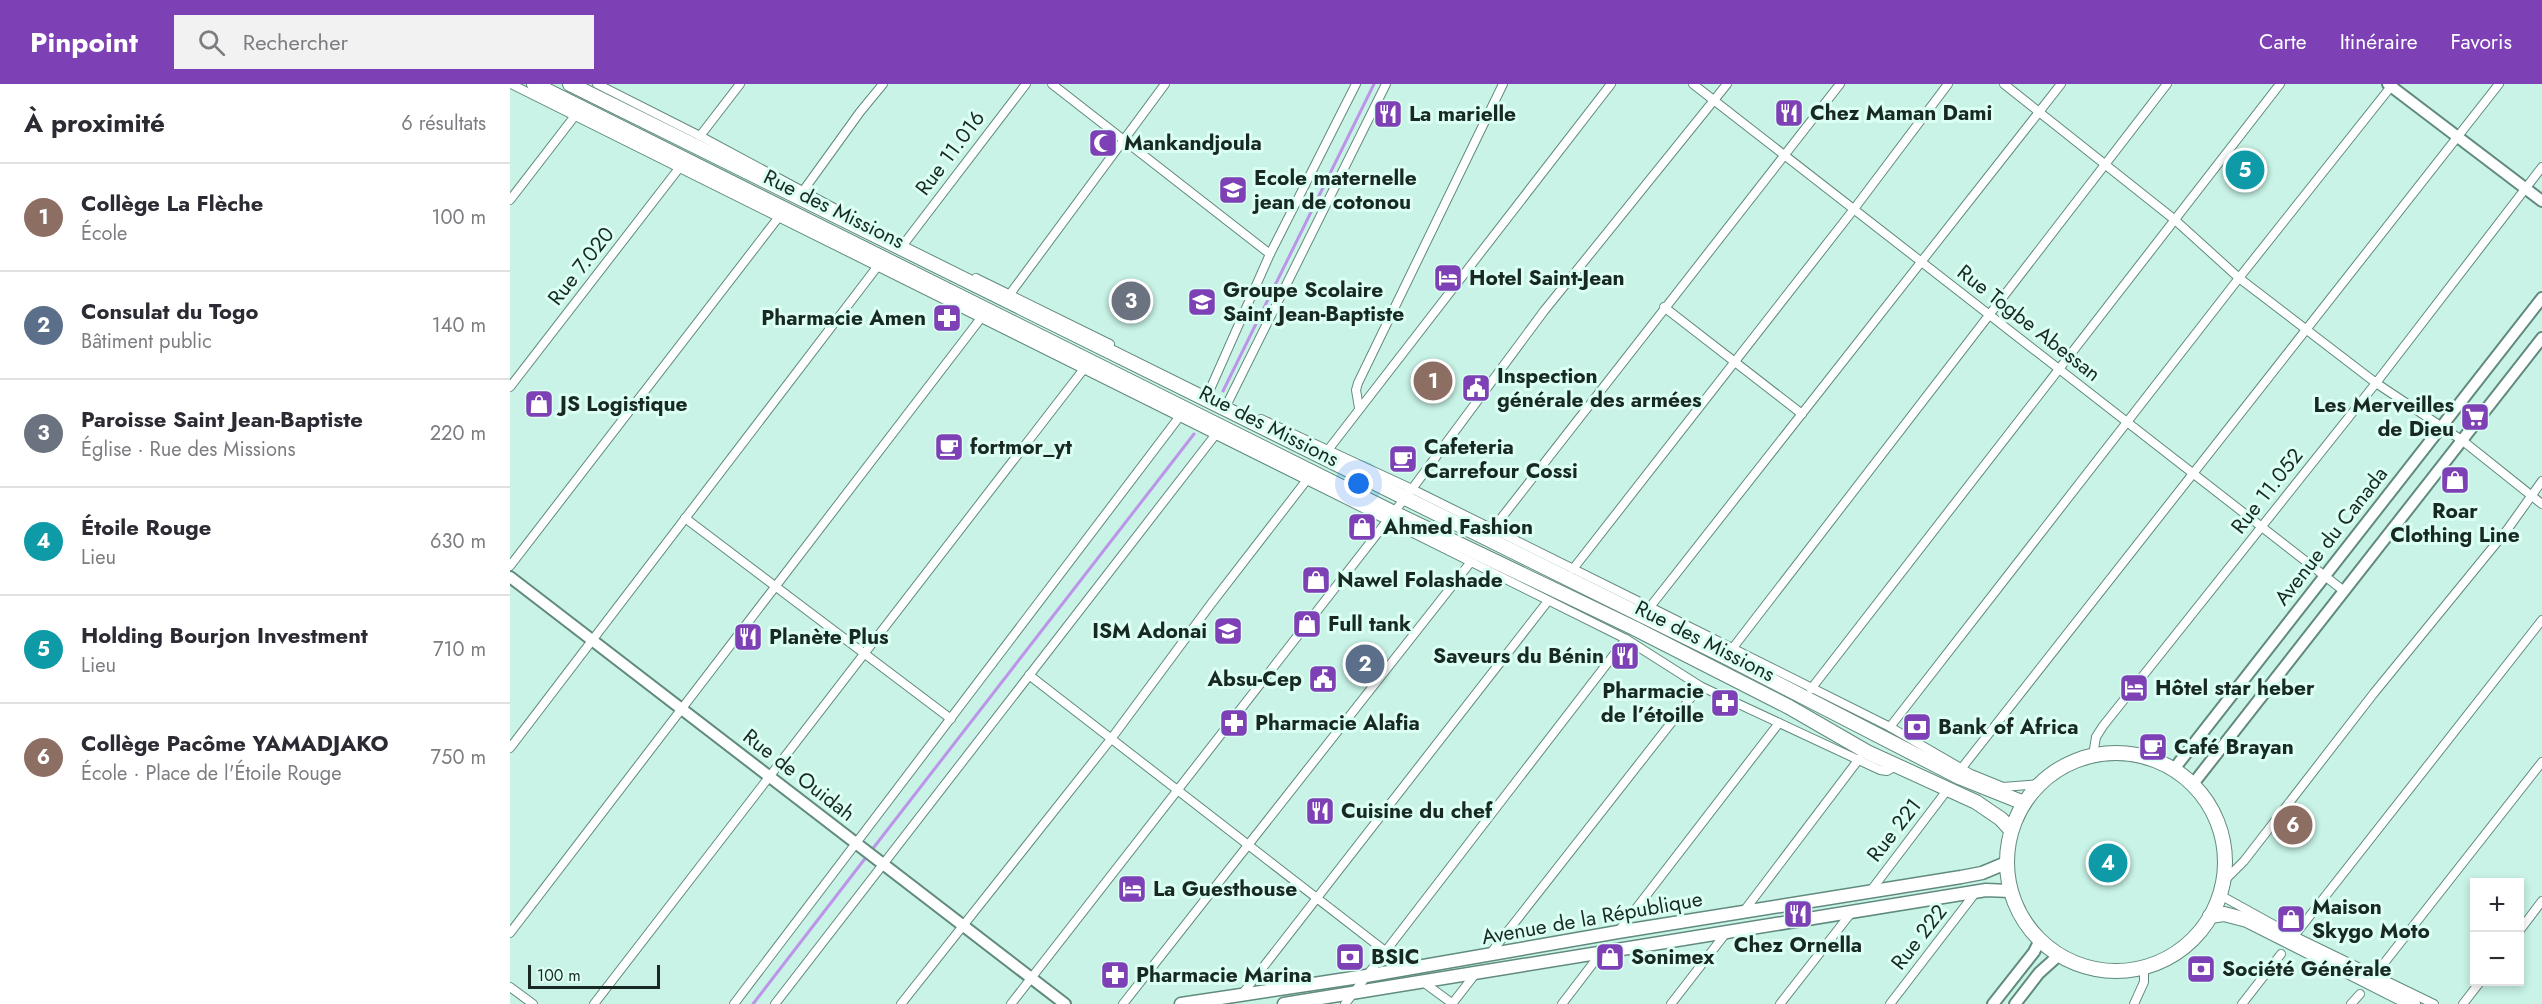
<!DOCTYPE html>
<html lang="fr">
<meta charset="utf-8">
<style>
body{margin:0;font-family:Jost,sans-serif;background:#f2f2f3;color:#2b2b33}
.controls{position:absolute;right:18px;bottom:18px;display:grid;overflow:hidden;border-radius:0px;box-shadow:0 3px 9px #0003}
.controls button{width:54px;height:54px;display:grid;place-items:center;padding:0;border:0;border-bottom:2px solid #e1e1e2;background:#fff;color:#2b2b33;font:30px sans-serif}
.scale{position:absolute;left:18px;bottom:15px;width:132px;box-sizing:border-box;padding-left:6px;border:3px solid #182924;border-top:0;font-size:16px;line-height:21px;white-space:nowrap;color:#182924;-webkit-text-stroke:4px #dcfff4;paint-order:stroke}
.you{position:absolute;left:849px;top:400px;width:21px;height:21px;margin:-15px;border:4px solid #fff;border-radius:50%;background:#1a73e8;box-shadow:0 0 0 9px #1a73e833}
.badge{display:grid;place-items:center;width:39px;height:39px;border-radius:50%;background:#7d40b5;color:#fff;font-size:20px;font-weight:700}
.pin{position:absolute;translate:-50% -50%;border:3px solid #fff;box-shadow:0 2px 6px #0006}
.list{margin:0;padding:0;list-style:none}
h2{display:flex;justify-content:space-between;align-items:center;height:78px;margin:0;padding:0 24px;font-size:26px}
h2 small{font-size:20px;font-weight:400;color:#7c7c81}
.list li{display:grid;grid-template-columns:39px 1fr auto;gap:18px;align-items:center;box-sizing:border-box;height:108px;padding:0 24px;border-top:2px solid #e1e1e2}
.list b{display:block;font-size:22px;white-space:nowrap}
.list p{margin:0;font-size:20px;white-space:nowrap;color:#7c7c81}
.list em{font-size:20px;font-style:normal;color:#7c7c81}
.icon{flex:none;width:33px;height:33px;fill:none;stroke:currentColor;stroke-width:2;stroke-linecap:round;stroke-linejoin:round}
.map{position:relative;flex:none;width:2032px;height:920px;overflow:hidden}
header{display:flex;align-items:center;gap:36px;box-sizing:border-box;height:84px;padding:0 30px;background:#7d40b5;color:#fff}
header strong{font-size:28px}
nav{display:flex;gap:33px;margin-inline-start:auto;font-size:21px}
.search{width:420px;height:54px;background:#f2f2f3;display:flex;align-items:center;gap:15px;box-sizing:border-box;padding:0 21px;border-radius:0px;color:#7c7c81;font-size:22px}
main{display:flex}
aside{flex:1;background:#fff}
.map>svg:first-child{display:block}
.lines{fill:none;stroke-linecap:round;stroke-linejoin:round}
.stream{stroke:#bc95e9;stroke-width:3}
.street-casing{stroke:#618a7e;stroke-width:10}
.secondary-casing{stroke:#618a7e;stroke-width:14}
.primary-casing{stroke:#618a7e;stroke-width:15}
.highway-casing{stroke:#618a7e;stroke-width:16}
.street{stroke:#fff;stroke-width:8}
.secondary{stroke:#fff;stroke-width:10}
.primary{stroke:#fff;stroke-width:12}
.highway{stroke:#fff;stroke-width:14}
.labels{text-anchor:middle;stroke-width:6;stroke-linejoin:round;paint-order:stroke}
.poi-label{font-size:21px;font-weight:bold;fill:#182924;stroke:#dcfff4;text-anchor:start}
.street-label{font-size:21px;fill:#182924;stroke:#dcfff4}
</style>
<header>
<strong>Pinpoint</strong>
<div class="search"><svg class="icon" aria-label="search" viewBox="0 0 24 24"><circle cx="10" cy="10" r="6"/><path d="M15 15l6 6"/></svg>Rechercher</div>
<nav><a>Carte</a><a>Itinéraire</a><a>Favoris</a></nav>
</header>
<main>
<aside>
<h2>À proximité<small>6 résultats</small></h2>
<ul class="list">
<li><span class="badge" style="background:#8d6e63">1</span><div><b>Collège La Flèche</b><p>École</p></div><em>100 m</em></li>
<li><span class="badge" style="background:#5c6f8a">2</span><div><b>Consulat du Togo</b><p>Bâtiment public</p></div><em>140 m</em></li>
<li><span class="badge" style="background:#6b7280">3</span><div><b>Paroisse Saint Jean-Baptiste</b><p>Église · Rue des Missions</p></div><em>220 m</em></li>
<li><span class="badge" style="background:#0f9aa8">4</span><div><b>Étoile Rouge</b><p>Lieu</p></div><em>630 m</em></li>
<li><span class="badge" style="background:#0f9aa8">5</span><div><b>Holding Bourjon Investment</b><p>Lieu</p></div><em>710 m</em></li>
<li><span class="badge" style="background:#8d6e63">6</span><div><b>Collège Pacôme YAMADJAKO</b><p>École · Place de l'Étoile Rouge</p></div><em>750 m</em></li>
</ul>
</aside>
<div class="map">
<svg width="2032" height="920" viewBox="0 0 2032 920">
<rect width="100%" height="100%" fill="#c8f3e6"/>
<g class="lines">
<g class="stream">
<path d="M713 307 864 0"/>
<path d="M361 767 684 350"/>
<path d="M243 920 357 772"/>
</g>
<g class="street-casing">
<g id="street">
<path d="M1 0 1116 555 1190 602 1370 686 1377 687 1386 682"/>
<path d="M87 0 190 52 326 125"/>
<path d="M542 0 760 170"/>
<path d="M1183 0 1834 507"/>
<path d="M1494 0 1665 136 1729 194 1866 299 1953 357 2032 420"/>
<path d="M190 52 230 0"/>
<path d="M293 107 350 28 373 0"/>
<path d="M0 116 64 33"/>
<path d="M393 161 516 0"/>
<path d="M466 194 600 260"/>
<path d="M500 210 655 0"/>
<path d="M1154 223 1292 330"/>
<path d="M0 303 170 83"/>
<path d="M698 310 760 170 846 0"/>
<path d="M717 320 876 0"/>
<path d="M849 324 846 306 848 299 993 0"/>
<path d="M751 335 902 405 1140 523 1380 643 1461 690 1493 703 1529 700"/>
<path d="M818 366 1101 0"/>
<path d="M175 434 441 635"/>
<path d="M982 446 1330 0"/>
<path d="M0 482 268 134"/>
<path d="M1063 485 1344 125 1438 0"/>
<path d="M1140 523 1551 0"/>
<path d="M1222 565 1657 0"/>
<path d="M519 591 897 884"/>
<path d="M1301 605 1770 0"/>
<path d="M1380 643 1729 194 1883 0"/>
<path d="M0 664 367 183"/>
<path d="M1583 671 1586 653 1593 642 1866 299 2032 83"/>
<path d="M1451 685 1989 0"/>
<path d="M1713 798 1734 777 1864 609 1997 446 2032 397"/>
<path d="M1359 809 1438 705"/>
<path d="M1710 811 1784 852 1924 920"/>
<path d="M1234 827 1349 675"/>
<path d="M2010 846 2032 817"/>
<path d="M1108 848 1269 639"/>
<path d="M0 849 471 234"/>
<path d="M1784 852 2032 536"/>
<path d="M980 870 1190 602"/>
<path d="M1864 892 2032 678"/>
<path d="M913 898 943 920"/>
<path d="M0 903 23 920"/>
<path d="M733 909 1038 517"/>
<path d="M84 920 573 286"/>
<path d="M224 920 670 332"/>
<path d="M265 920 706 350"/>
<path d="M391 920 601 655 701 520 796 397"/>
<path d="M501 920 902 405 1034 227 1217 0"/>
<path d="M613 920 960 479"/>
<path d="M835 920 1116 555"/>
<path d="M942 920 966 889"/>
<path d="M1052 920 1091 869"/>
<path d="M1161 920 1216 849"/>
<path d="M1270 920 1341 829"/>
<path d="M1380 920 1466 808"/>
<path d="M1624 920 1634 898V883"/>
<path d="M1732 920 1771 870"/>
<path d="M1841 920 1850 910"/>
<path d="M1953 920 1970 898"/>
</g>
</g>
<g class="secondary-casing">
<g id="secondary">
<path d="M1878 0 2032 117"/>
<path d="M0 493 555 920"/>
<path d="M1664 685 2032 214"/>
<path d="M1683 700 2032 254"/>
<path d="M1483 920 1524 868 1530 856"/>
<path d="M1505 920 1529 889 1549 871"/>
</g>
</g>
<g class="primary-casing">
<g id="primary">
<path d="M671 920 856 892 1108 848 1451 793 1472 789 1496 779"/>
<path d="M774 920 1476 806 1500 807"/>
</g>
</g>
<g class="highway-casing">
<g id="highway">
<path d="M24 0 882 428 1124 544 1279 623 1357 668 1466 718 1491 735 1501 746"/>
<path d="M60 0 1214 572 1449 693 1514 719"/>
<circle cx="1606" cy="778" r="109"/>
<path d="M1700 832 1714 830 1737 836 1903 920"/>
</g>
</g>
<use href="#street" class="street"/>
<use href="#secondary" class="secondary"/>
<use href="#primary" class="primary"/>
<use href="#highway" class="highway"/>
</g>
<defs>
<g id="restaurant-square" transform="scale(1.5)"><rect x="-9" y="-9" width="18" height="18" rx="4" fill="#7d40b5" stroke="#dcfff4"/><path d="M-5-6h1v4h1v-4h1v4h1v-4h1v5L-1.5 .5V6h-2V.5L-5-1ZM5-6V6H3V1.5H1.5Q1.5-4 5-6Z" fill="#fff"/></g>
<g id="mosque-square" transform="scale(1.5)"><rect x="-9" y="-9" width="18" height="18" rx="4" fill="#7d40b5" stroke="#dcfff4"/><path d="M3.5-4.9A6 6 0 1 0 3.5 4.9A5 5 0 1 1 3.5-4.9Z" fill="#fff"/></g>
<g id="school-square" transform="scale(1.5)"><rect x="-9" y="-9" width="18" height="18" rx="4" fill="#7d40b5" stroke="#dcfff4"/><path d="M0-5L7-2L0 1L-7-2ZM-4 1L0 2.5L4 1V4Q0 6-4 4Z" fill="#fff"/></g>
<g id="hotel-square" transform="scale(1.5)"><rect x="-9" y="-9" width="18" height="18" rx="4" fill="#7d40b5" stroke="#dcfff4"/><path d="M-6-4.5h1.5V1H6V5H4.5V3h-9V5H-6ZM-4 0a1.8 1.8 0 1 1 3.6 0ZM.5 0V-2.5h3Q6-2.5 6 0Z" fill="#fff"/></g>
<g id="pharmacy-square" transform="scale(1.5)"><rect x="-9" y="-9" width="18" height="18" rx="4" fill="#7d40b5" stroke="#dcfff4"/><path d="M-2-6h4v4h4v4h-4v4h-4v-4h-4v-4h4Z" fill="#fff"/></g>
<g id="civic-square" transform="scale(1.5)"><rect x="-9" y="-9" width="18" height="18" rx="4" fill="#7d40b5" stroke="#dcfff4"/><path d="M-.6-6.5H3V-4.5H.6V-3L4-1V1h2V6H-6V1h2V-1L-.6-3ZM-1.2 2.5V6h2.4V2.5Z" fill="#fff"/></g>
<g id="shop-square" transform="scale(1.5)"><rect x="-9" y="-9" width="18" height="18" rx="4" fill="#7d40b5" stroke="#dcfff4"/><path d="M-5-2.5h2.3a2.7 3.5 0 0 1 5.4 0H5L5.5 6h-11ZM-1.5-2.5h3a1.5 2.3 0 0 0-3 0Z" fill="#fff"/></g>
<g id="supermarket-square" transform="scale(1.5)"><rect x="-9" y="-9" width="18" height="18" rx="4" fill="#7d40b5" stroke="#dcfff4"/><path d="M-6-5.5h2.5l.6 2H6L4.5 2H-2.5L-4.4-4H-6ZM-1.5 3.2a1.3 1.3 0 1 0 .1 0ZM3 3.2a1.3 1.3 0 1 0 .1 0Z" fill="#fff"/></g>
<g id="cafe-square" transform="scale(1.5)"><rect x="-9" y="-9" width="18" height="18" rx="4" fill="#7d40b5" stroke="#dcfff4"/><path d="M-5.5-4.5H6V0H3Q3 3.5 0 3.5H-2.5Q-5.5 3.5-5.5 0ZM3-3.2v2h1.7v-2ZM-6 4.5H4V6H-6Z" fill="#fff"/></g>
<g id="university-square" transform="scale(1.5)"><rect x="-9" y="-9" width="18" height="18" rx="4" fill="#7d40b5" stroke="#dcfff4"/><path d="M0-5L7-2L0 1L-7-2ZM-4 1L0 2.5L4 1V4Q0 6-4 4Z" fill="#fff"/></g>
<g id="bank-square" transform="scale(1.5)"><rect x="-9" y="-9" width="18" height="18" rx="4" fill="#7d40b5" stroke="#dcfff4"/><path d="M-6-4H6V4H-6ZM0-2.3a2.3 2.3 0 1 0 0 4.6a2.3 2.3 0 1 0 0-4.6Z" fill="#fff"/></g>
</defs>
<g fill-rule="evenodd">
<use href="#restaurant-square" x="1279" y="29"/>
<use href="#restaurant-square" x="878" y="30"/>
<use href="#mosque-square" x="593" y="59"/>
<use href="#school-square" x="723" y="106"/>
<use href="#hotel-square" x="938" y="194"/>
<use href="#school-square" x="692" y="218"/>
<use href="#pharmacy-square" x="437" y="234"/>
<use href="#civic-square" x="966" y="304"/>
<use href="#shop-square" x="29" y="320"/>
<use href="#supermarket-square" x="1965" y="333"/>
<use href="#cafe-square" x="439" y="363"/>
<use href="#cafe-square" x="893" y="375"/>
<use href="#shop-square" x="1945" y="396"/>
<use href="#shop-square" x="852" y="443"/>
<use href="#shop-square" x="806" y="496"/>
<use href="#shop-square" x="797" y="540"/>
<use href="#university-square" x="718" y="547"/>
<use href="#restaurant-square" x="238" y="553"/>
<use href="#restaurant-square" x="1115" y="572"/>
<use href="#civic-square" x="813" y="595"/>
<use href="#hotel-square" x="1624" y="604"/>
<use href="#pharmacy-square" x="1215" y="619"/>
<use href="#pharmacy-square" x="724" y="639"/>
<use href="#bank-square" x="1407" y="643"/>
<use href="#cafe-square" x="1643" y="663"/>
<use href="#restaurant-square" x="810" y="727"/>
<use href="#hotel-square" x="622" y="805"/>
<use href="#restaurant-square" x="1288" y="830"/>
<use href="#shop-square" x="1781" y="835"/>
<use href="#bank-square" x="840" y="873"/>
<use href="#shop-square" x="1100" y="873"/>
<use href="#bank-square" x="1691" y="885"/>
<use href="#pharmacy-square" x="605" y="891"/>
</g>
<g class="labels">
<g class="poi-label">
<text x="1300" y="36">Chez Maman Dami</text>
<text x="899" y="37">La marielle</text>
<text x="614" y="66">Mankandjoula</text>
<text x="744" y="101">Ecole maternelle<tspan x="744" dy="24">jean de cotonou</tspan></text>
<text x="959" y="201">Hotel Saint-Jean</text>
<text x="713" y="213">Groupe Scolaire<tspan x="713" dy="24">Saint Jean-Baptiste</tspan></text>
<text x="416" y="241" text-anchor="end">Pharmacie Amen</text>
<text x="987" y="299">Inspection<tspan x="987" dy="24">générale des armées</tspan></text>
<text x="50" y="327">JS Logistique</text>
<text x="1944" y="328" text-anchor="end">Les Merveilles<tspan x="1944" dy="24">de Dieu</tspan></text>
<text x="460" y="370">fortmor_yt</text>
<text x="914" y="370">Cafeteria<tspan x="914" dy="24">Carrefour Cossi</tspan></text>
<text x="1945" y="434" text-anchor="middle">Roar<tspan x="1945" dy="24">Clothing Line</tspan></text>
<text x="873" y="450">Ahmed Fashion</text>
<text x="827" y="503">Nawel Folashade</text>
<text x="818" y="547">Full tank</text>
<text x="697" y="554" text-anchor="end">ISM Adonai</text>
<text x="259" y="560">Planète Plus</text>
<text x="1094" y="579" text-anchor="end">Saveurs du Bénin</text>
<text x="792" y="602" text-anchor="end">Absu-Cep</text>
<text x="1645" y="611">Hôtel star heber</text>
<text x="1194" y="614" text-anchor="end">Pharmacie<tspan x="1194" dy="24">de l’étoille</tspan></text>
<text x="745" y="646">Pharmacie Alafia</text>
<text x="1428" y="650">Bank of Africa</text>
<text x="1664" y="670">Café Brayan</text>
<text x="831" y="734">Cuisine du chef</text>
<text x="643" y="812">La Guesthouse</text>
<text x="1802" y="830">Maison<tspan x="1802" dy="24">Skygo Moto</tspan></text>
<text x="1288" y="868" text-anchor="middle">Chez Ornella</text>
<text x="861" y="880">BSIC</text>
<text x="1121" y="880">Sonimex</text>
<text x="1712" y="892">Société Générale</text>
<text x="626" y="898">Pharmacie Marina</text>
</g>
<g class="street-label">
<text transform="translate(440 69) rotate(-53)" y="7">Rue 11.016</text>
<text transform="translate(324 125) rotate(26)" y="7">Rue des Missions</text>
<text transform="translate(71 182) rotate(-52)" y="7">Rue 7.020</text>
<text transform="translate(1519 239) rotate(38)" y="7">Rue Togbe Abessan</text>
<text transform="translate(759 342) rotate(27)" y="7">Rue des Missions</text>
<text transform="translate(1757 407) rotate(-52)" y="7">Rue 11.052</text>
<text transform="translate(1821 452) rotate(-52)" y="7">Avenue du Canada</text>
<text transform="translate(1195 557) rotate(27)" y="7">Rue des Missions</text>
<text transform="translate(289 691) rotate(38)" y="7">Rue de Ouidah</text>
<text transform="translate(1384 746) rotate(-52)" y="7">Rue 221</text>
<text transform="translate(1082 834) rotate(-10)" y="7">Avenue de la République</text>
<text transform="translate(1409 853) rotate(-52)" y="7">Rue 222</text>
</g>
</g>
</svg>
<div class="controls">
<button>+</button>
<button>−</button>
</div>
<div class="scale">100 m</div>
<div class="you"></div>
<div class="pin badge" style="left:923px;top:297px;background:#8d6e63">1</div>
<div class="pin badge" style="left:855px;top:580px;background:#5c6f8a">2</div>
<div class="pin badge" style="left:621px;top:217px;background:#6b7280">3</div>
<div class="pin badge" style="left:1598px;top:779px;background:#0f9aa8">4</div>
<div class="pin badge" style="left:1735px;top:86px;background:#0f9aa8">5</div>
<div class="pin badge" style="left:1783px;top:741px;background:#8d6e63">6</div>
</div>
</main>
